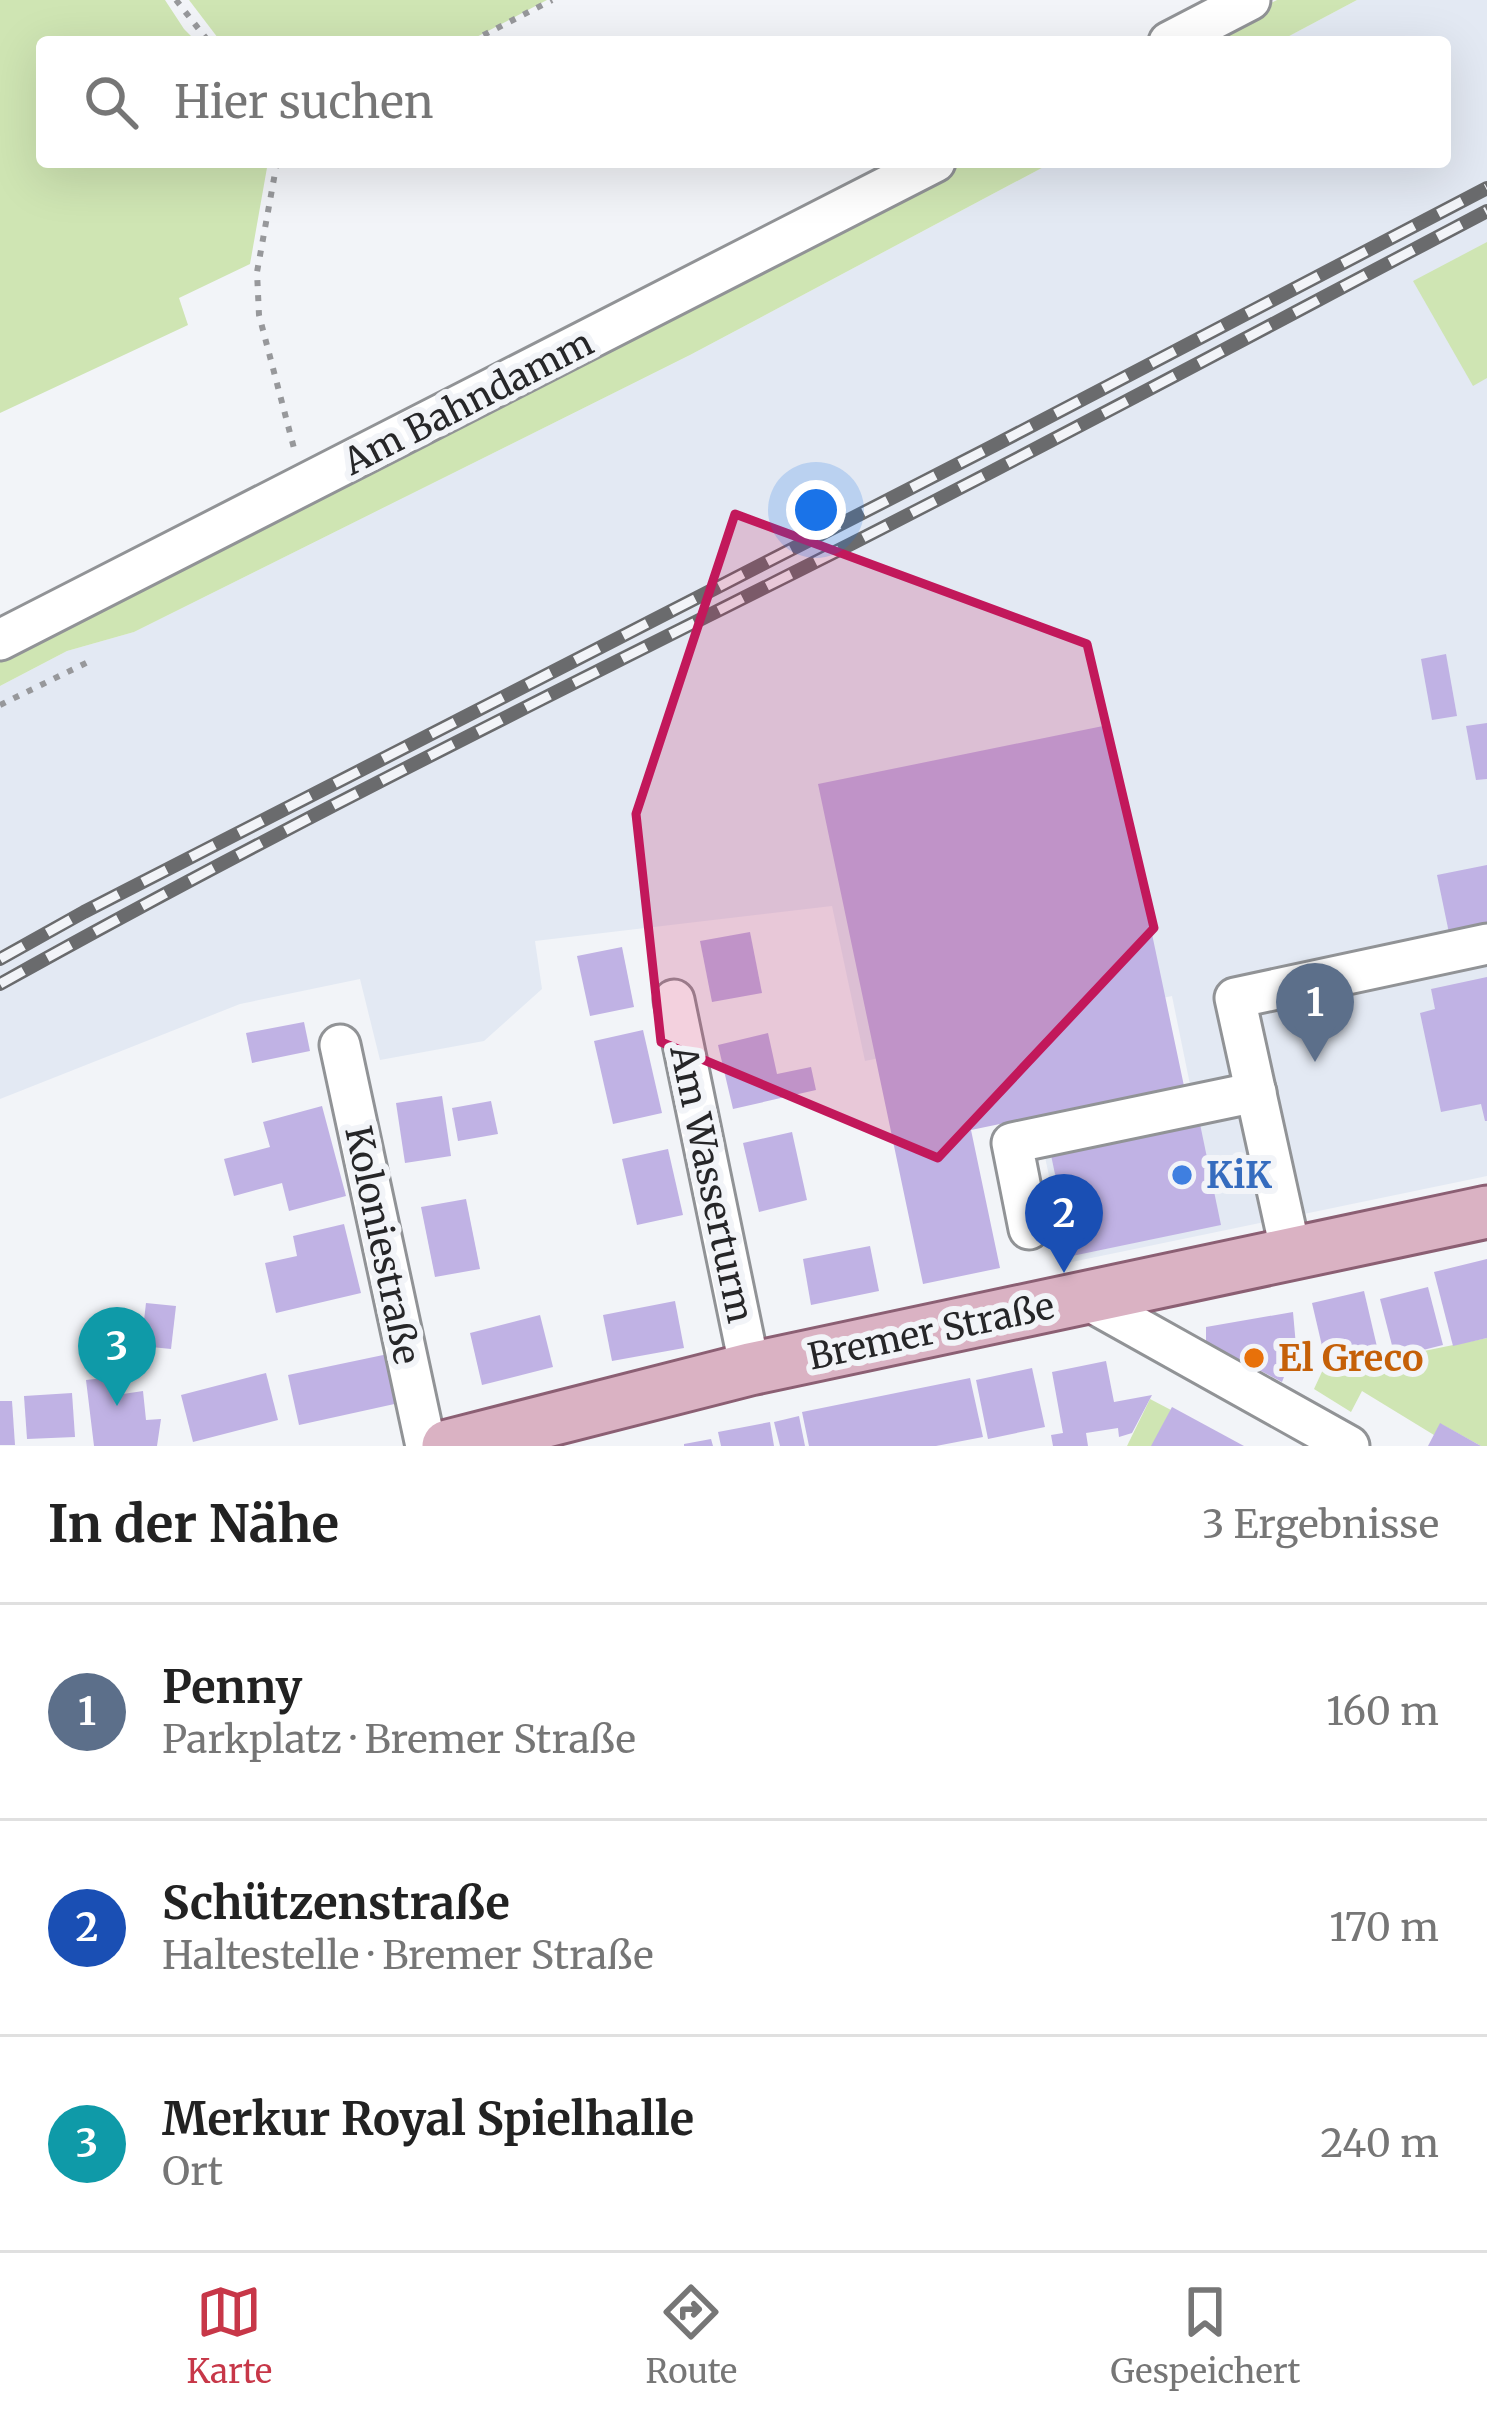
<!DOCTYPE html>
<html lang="de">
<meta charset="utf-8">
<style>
body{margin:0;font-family:Merriweather,serif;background:#f2f2f2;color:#222}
.you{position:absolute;left:816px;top:510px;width:42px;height:42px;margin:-30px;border:9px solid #fff;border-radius:50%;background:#1a73e8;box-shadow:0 0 0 18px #1a73e833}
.badge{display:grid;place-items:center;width:78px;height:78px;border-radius:50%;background:#c73748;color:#fff;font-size:39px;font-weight:700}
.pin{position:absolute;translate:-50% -99px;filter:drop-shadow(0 3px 6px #0008)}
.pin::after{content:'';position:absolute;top:63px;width:42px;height:36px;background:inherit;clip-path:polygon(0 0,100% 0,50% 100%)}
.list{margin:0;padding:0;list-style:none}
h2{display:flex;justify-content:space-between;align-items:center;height:156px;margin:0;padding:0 48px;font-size:51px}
h2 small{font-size:39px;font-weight:400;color:#767676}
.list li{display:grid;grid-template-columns:78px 1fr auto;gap:36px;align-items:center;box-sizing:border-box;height:216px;padding:0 48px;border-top:3px solid #e0e0e0}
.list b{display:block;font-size:45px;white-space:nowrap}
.list p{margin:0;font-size:39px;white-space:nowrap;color:#767676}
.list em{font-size:39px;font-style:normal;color:#767676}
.icon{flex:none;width:66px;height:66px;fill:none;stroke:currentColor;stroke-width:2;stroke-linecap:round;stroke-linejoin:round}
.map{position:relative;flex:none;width:1487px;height:1446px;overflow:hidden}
.search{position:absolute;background:#fff;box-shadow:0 12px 48px #0002;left:36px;right:36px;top:36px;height:132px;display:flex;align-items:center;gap:30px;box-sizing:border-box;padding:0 42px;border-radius:12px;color:#767676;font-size:45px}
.sheet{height:804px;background:#fff}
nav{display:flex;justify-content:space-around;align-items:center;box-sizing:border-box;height:168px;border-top:3px solid #e0e0e0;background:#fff;font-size:33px;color:#767676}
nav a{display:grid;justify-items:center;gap:6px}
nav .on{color:#c73748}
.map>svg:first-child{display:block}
.built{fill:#e3e9f3}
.green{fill:#cfe5b3}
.building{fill:#c0b2e4}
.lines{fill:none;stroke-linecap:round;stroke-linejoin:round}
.minor-casing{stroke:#919396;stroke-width:45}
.major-casing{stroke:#8b5f73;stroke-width:57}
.path{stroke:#97989b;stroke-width:6;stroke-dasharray:6 9;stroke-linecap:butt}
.minor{stroke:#fff;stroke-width:39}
.major{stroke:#dab2c3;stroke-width:51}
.rail-casing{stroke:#6a6b6d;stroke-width:14}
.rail{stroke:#f2f4f8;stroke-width:9;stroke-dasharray:27;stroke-linecap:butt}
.marked{fill:#c2185b;fill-opacity:0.2;stroke:#c2185b;stroke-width:9;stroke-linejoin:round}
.shop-dot{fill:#3f7fe0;stroke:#f2f4f8;stroke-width:4.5}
.food-dot{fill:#e8710a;stroke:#f2f4f8;stroke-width:4.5}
.labels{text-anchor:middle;stroke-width:12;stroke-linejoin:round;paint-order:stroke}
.street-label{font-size:36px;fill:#262628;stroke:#f2f4f8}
.shop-label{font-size:36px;font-weight:bold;fill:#366cbe;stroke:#f2f4f8;text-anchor:start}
.food-label{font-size:36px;font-weight:bold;fill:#c56008;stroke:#f2f4f8;text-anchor:start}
</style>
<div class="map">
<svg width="1487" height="1446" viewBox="0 0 1487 1446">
<rect width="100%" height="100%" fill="#f2f4f8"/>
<path class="built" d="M1357 0H1487V1176L1067 1263 1044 1152 1197 1119 1172 996 865 1061 832 906 535 941 542 989 484 1041 380 1060 360 979 240 1004 0 1099V686L67 651 134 632 690 355 1053 162H1445V42H1278Z"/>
<g class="green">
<path d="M0 0H165L184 29 197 42H42V162H268L250 264 179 298 188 325 0 413Z"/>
<path d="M189 0H547L467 42H221Z"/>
<path d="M1277 0H1357L1278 42H1195Z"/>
<path d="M962 162H1053L690 355 134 632 67 651 0 686V652L310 497Z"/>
<path d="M1487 242V378L1473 386 1413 281Z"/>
<path d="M1487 1338V1446H1481L1441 1424 1434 1435 1362 1391 1351 1412 1314 1389 1326 1363 1378 1351 1395 1357Z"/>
<path d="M1150 1399 1171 1410 1152 1446H1127Z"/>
</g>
<g class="building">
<path d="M1446 654 1457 716 1432 720 1421 659Z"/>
<path d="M1487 723V779L1476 780 1466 726Z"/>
<path d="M1108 725 1184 1086 971 1130 1000 1268 923 1284 818 784Z"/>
<path d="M1487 865V925L1449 933 1437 875Z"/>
<path d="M750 932 762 993 712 1002 700 941Z"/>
<path d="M622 947 634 1007 590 1016 577 956Z"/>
<path d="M1487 977V1121H1485L1481 1104 1441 1112 1420 1013 1435 1009 1431 989Z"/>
<path d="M304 1022 310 1051 252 1063 246 1033Z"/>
<path d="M643 1030 662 1113 613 1124 594 1041Z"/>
<path d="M768 1033 777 1074 811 1067 816 1090 733 1109 718 1045Z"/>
<path d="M442 1096 451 1156 405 1163 396 1103Z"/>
<path d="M491 1101 498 1134 458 1141 452 1108Z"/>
<path d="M322 1106 346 1196 289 1211 282 1183 234 1196 224 1159 270 1147 263 1122Z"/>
<path d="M1200 1124 1221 1225 1072 1256 1051 1155Z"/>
<path d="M792 1132 807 1200 759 1212 743 1143Z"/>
<path d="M668 1149 683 1215 637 1225 622 1159Z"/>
<path d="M466 1199 480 1269 435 1277 421 1207Z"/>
<path d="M344 1224 361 1293 276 1313 265 1263 297 1256 293 1236Z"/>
<path d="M870 1246 879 1291 811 1305 803 1259Z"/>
<path d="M1487 1259V1338L1453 1346 1434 1272Z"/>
<path d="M1428 1287 1443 1345 1395 1357 1380 1299Z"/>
<path d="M1364 1291 1378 1351 1326 1363 1312 1303Z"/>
<path d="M675 1301 684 1348 612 1361 603 1315Z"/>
<path d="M146 1303 176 1306 171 1349 141 1346Z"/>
<path d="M1293 1312 1296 1346 1282 1382 1206 1342V1327Z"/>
<path d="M540 1315 553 1367 482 1385 470 1333Z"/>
<path d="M388 1354 399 1403 299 1425 288 1375Z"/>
<path d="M1106 1361 1114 1402 1152 1395 1132 1433 1119 1437 1118 1428 1086 1433 1088 1446H1053L1051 1435 1063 1433 1052 1372Z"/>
<path d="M1032 1368 1045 1427 988 1439 976 1380Z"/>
<path d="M266 1373 278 1420 193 1442 181 1395Z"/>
<path d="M121 1376 123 1394 143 1391 146 1420 161 1419 157 1446H94L86 1380Z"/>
<path d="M970 1378 983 1437 936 1446H809L802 1412Z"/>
<path d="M72 1393 75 1437 27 1439 24 1396Z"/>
<path d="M0 1401H12L15 1445H0Z"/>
<path d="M1172 1407 1244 1446H1151Z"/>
<path d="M799 1416 805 1446H780L774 1422Z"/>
<path d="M770 1422 774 1446H721L718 1432Z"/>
<path d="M1440 1423 1481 1446H1428Z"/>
<path d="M711 1439 713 1446H684V1444Z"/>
</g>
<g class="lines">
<g class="minor-casing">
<g id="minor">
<path d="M1169 42 1250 0"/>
<path d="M0 640 935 162"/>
<path d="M674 1000 750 1369"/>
<path d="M340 1045 426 1446"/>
<path d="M1029 1229 1012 1143 1256 1092"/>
<path d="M1291 1253 1235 998 1487 944"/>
<path d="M1086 1299 1349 1446"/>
</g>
</g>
<g class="major-casing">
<path id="major" d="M448 1446 750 1369 1487 1212"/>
</g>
<g class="path">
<path d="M176 0 209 42"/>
<path d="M470 42 552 0"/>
<path d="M277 162 257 272 259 315 295 452"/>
<path d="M0 705 88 662"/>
</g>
<use href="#minor" class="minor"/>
<use href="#major" class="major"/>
<g class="rail-casing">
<g id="rail">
<path d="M0 959 84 912 995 445 1487 188"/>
<path d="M0 984C279 828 567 687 853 543 1065 435 1276 322 1487 211"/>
</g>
</g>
<use href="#rail" class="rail"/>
</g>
<path class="marked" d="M735 514 1087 644 1154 928 938 1158 661 1042 636 814Z"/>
<circle class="shop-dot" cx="1182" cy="1175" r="12"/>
<circle class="food-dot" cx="1254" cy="1358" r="12"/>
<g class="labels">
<g class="street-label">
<text transform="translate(468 402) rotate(-27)" y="13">Am Bahndamm</text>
<text transform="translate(712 1184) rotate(78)" y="13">Am Wasserturm</text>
<text transform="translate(383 1245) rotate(78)" y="13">Koloniestraße</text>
<text transform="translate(931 1331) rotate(-12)" y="13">Bremer Straße</text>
</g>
<g class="shop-label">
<text x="1206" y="1188">KiK</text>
</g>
<g class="food-label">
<text x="1278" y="1371">El Greco</text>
</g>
</g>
</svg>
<div class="you"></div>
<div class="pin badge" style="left:1315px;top:1062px;background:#5c6f8a">1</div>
<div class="pin badge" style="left:1064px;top:1273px;background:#1a4fb4">2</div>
<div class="pin badge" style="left:117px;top:1406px;background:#0f9aa8">3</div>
<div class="search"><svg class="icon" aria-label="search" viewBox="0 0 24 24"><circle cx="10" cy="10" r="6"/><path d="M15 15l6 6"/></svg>Hier suchen</div>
</div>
<section class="sheet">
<h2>In der Nähe<small>3 Ergebnisse</small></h2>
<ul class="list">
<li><span class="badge" style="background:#5c6f8a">1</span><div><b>Penny</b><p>Parkplatz · Bremer Straße</p></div><em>160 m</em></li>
<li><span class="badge" style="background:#1a4fb4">2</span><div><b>Schützenstraße</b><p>Haltestelle · Bremer Straße</p></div><em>170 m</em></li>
<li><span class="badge" style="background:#0f9aa8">3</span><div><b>Merkur Royal Spielhalle</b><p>Ort</p></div><em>240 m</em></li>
</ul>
</section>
<nav>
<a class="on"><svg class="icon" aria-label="map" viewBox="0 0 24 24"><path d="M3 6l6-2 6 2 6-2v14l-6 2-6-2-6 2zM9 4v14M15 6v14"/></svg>Karte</a>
<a><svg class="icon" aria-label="directions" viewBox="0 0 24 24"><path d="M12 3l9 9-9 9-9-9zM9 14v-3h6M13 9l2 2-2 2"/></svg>Route</a>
<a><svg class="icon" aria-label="saved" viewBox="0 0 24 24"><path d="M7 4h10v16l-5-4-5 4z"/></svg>Gespeichert</a>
</nav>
